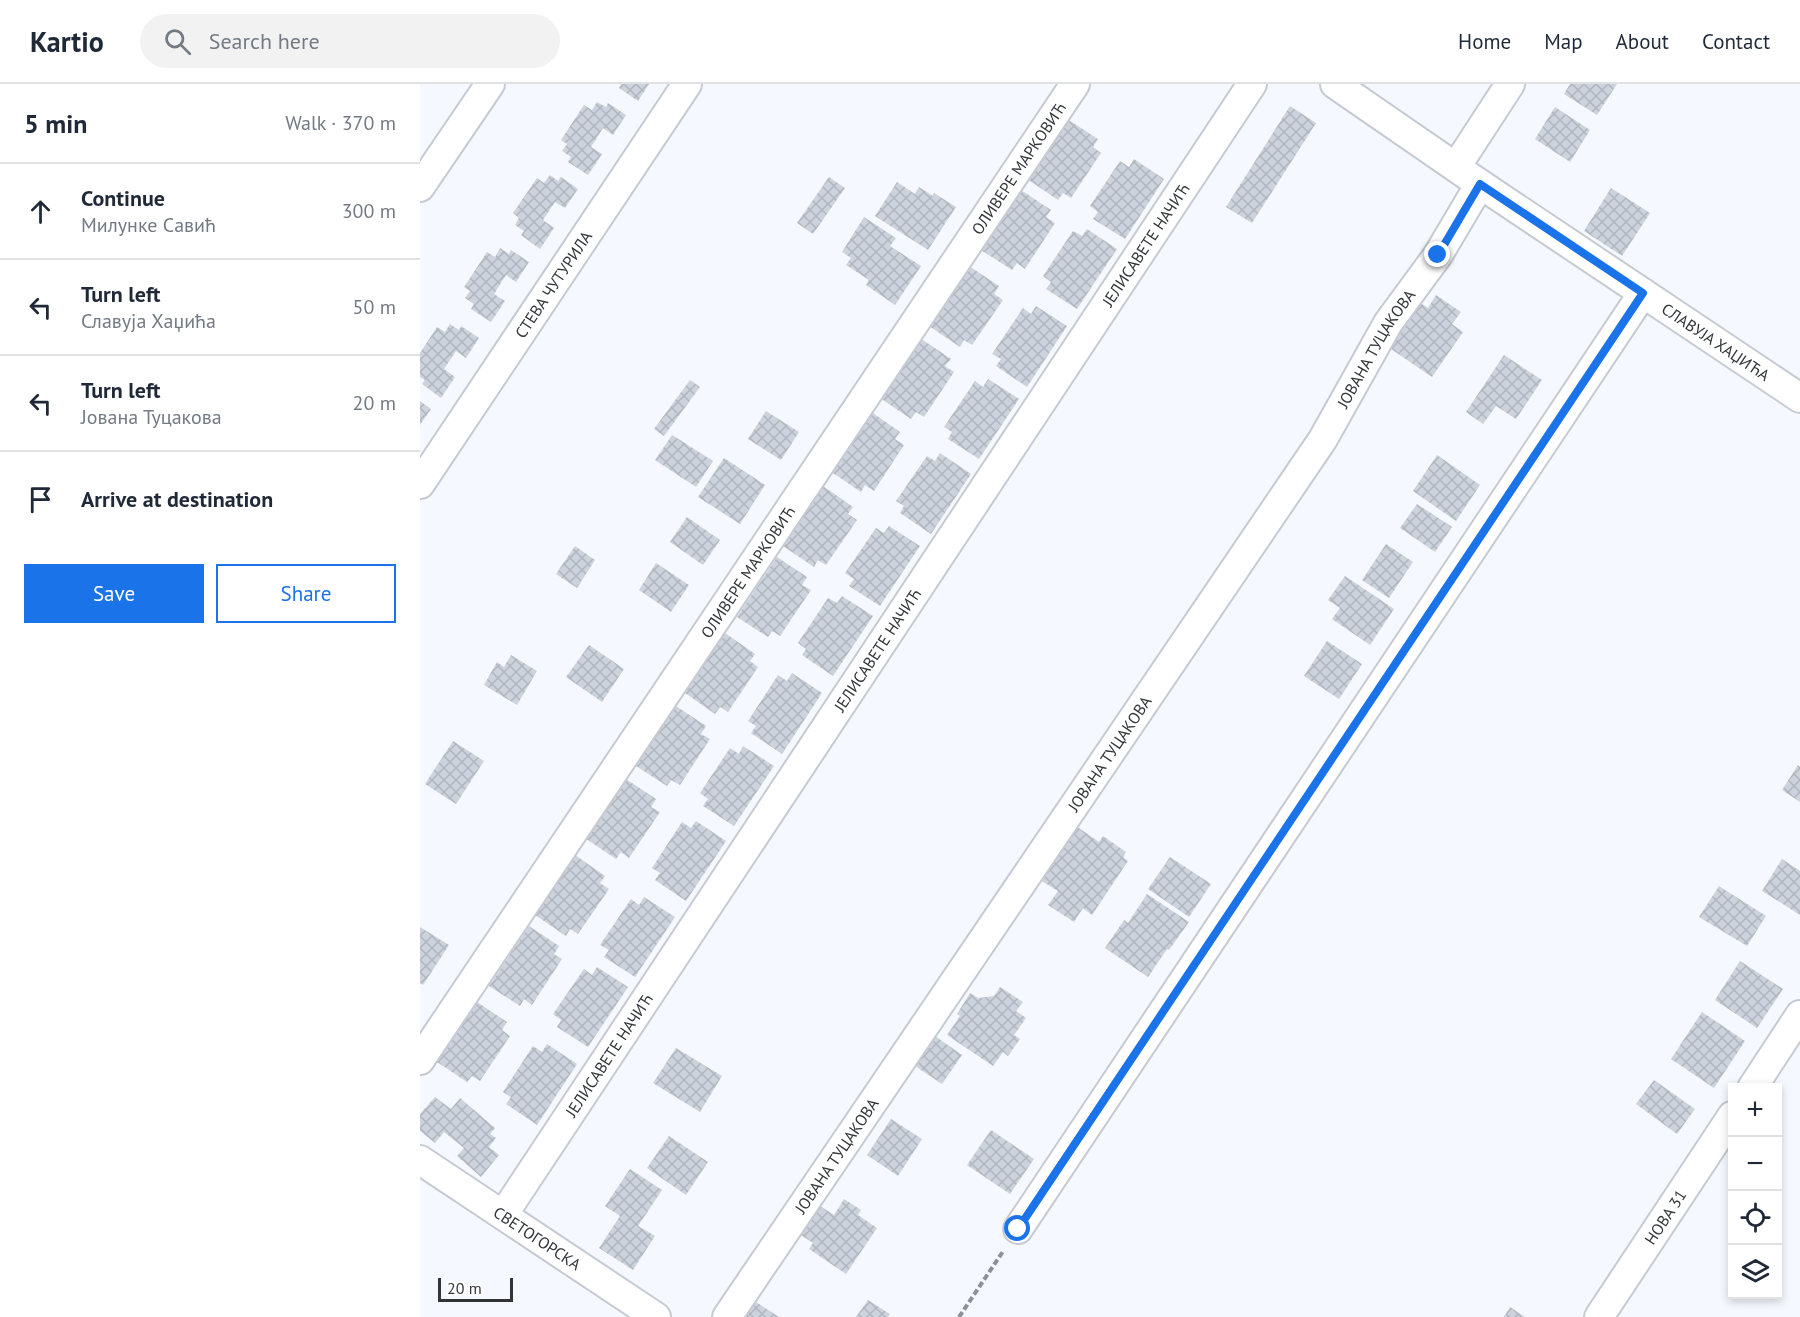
<!DOCTYPE html>
<meta charset="utf-8">
<style>
body{margin:0;font-family:"PT Sans",sans-serif;background:#f2f2f3;color:#1f2937}
.controls{position:absolute;right:18px;bottom:18px;display:grid;overflow:hidden;border-radius:0px;box-shadow:0 3px 9px #0003}
.controls button{width:54px;height:54px;display:grid;place-items:center;padding:0;border:0;border-bottom:2px solid #e0e1e3;background:#fff;color:#1f2937;font:30px sans-serif}
.scale{position:absolute;left:18px;bottom:15px;width:75px;box-sizing:border-box;padding-left:6px;border:3px solid #323438;border-top:0;font-size:16px;line-height:21px;white-space:nowrap;color:#323438;-webkit-text-stroke:4px #fff;paint-order:stroke}
.stop{position:absolute;width:18px;height:18px;margin:-14px;border:4px solid #1a73e8;border-radius:50%;background:#fff}
.stop.end{background:#1a73e8;border-color:#fff;box-shadow:0 2px 6px #0008}
.list{margin:0;padding:0;list-style:none}
h2{display:flex;justify-content:space-between;align-items:center;height:78px;margin:0;padding:0 24px;font-size:26px}
h2 small{font-size:20px;font-weight:400;color:#747a83}
.list li{display:grid;grid-template-columns:39px 1fr auto;gap:18px;align-items:center;box-sizing:border-box;height:96px;padding:0 24px;border-top:2px solid #e0e1e3}
.list b{display:block;font-size:22px;white-space:nowrap}
.list p{margin:0;font-size:20px;white-space:nowrap;color:#747a83}
.list em{font-size:20px;font-style:normal;color:#747a83}
.actions{display:flex;gap:12px;padding:18px 24px}
.actions a{flex:1;padding:14px 0;border:2px solid #1a73e8;border-radius:0px;text-align:center;font-size:21px;color:#1a73e8}
.actions .main{background:#1a73e8;color:#fff}
.icon{flex:none;width:33px;height:33px;fill:none;stroke:currentColor;stroke-width:2;stroke-linecap:round;stroke-linejoin:round}
.map{position:relative;flex:none;width:1380px;height:1233px;overflow:hidden}
header{display:flex;align-items:center;gap:36px;box-sizing:border-box;height:84px;padding:0 30px;background:#fff;border-bottom:2px solid #e0e1e3}
header strong{font-size:28px}
nav{display:flex;gap:33px;margin-inline-start:auto;font-size:21px}
.search{width:420px;height:54px;background:#f2f2f3;display:flex;align-items:center;gap:15px;box-sizing:border-box;padding:0 21px;border-radius:33px;color:#747a83;font-size:22px}
main{display:flex}
aside{flex:1;background:#fff}
.map>svg:first-child{display:block}
.building{fill:url(#building-cross-hatch)}
.lines{fill:none;stroke-linecap:round;stroke-linejoin:round}
.street-casing{stroke:#c5cad3;stroke-width:32}
.path{stroke:#8e9095;stroke-width:4;stroke-dasharray:6 3;stroke-linecap:butt}
.street{stroke:#fff;stroke-width:28}
.route{stroke:#1a73e8;stroke-width:8}
.labels{text-anchor:middle;stroke-width:6;stroke-linejoin:round;paint-order:stroke}
.street-label{font-size:16px;fill:#323438;stroke:#fff}
</style>
<header>
<strong>Kartio</strong>
<div class="search"><svg class="icon" aria-label="search" viewBox="0 0 24 24"><circle cx="10" cy="10" r="6"/><path d="M15 15l6 6"/></svg>Search here</div>
<nav><a>Home</a><a>Map</a><a>About</a><a>Contact</a></nav>
</header>
<main>
<aside>
<h2>5 min<small>Walk · 370 m</small></h2>
<ul class="list">
<li><svg class="icon" aria-label="ahead" viewBox="0 0 24 24"><path d="M12 20V5M6 11l6-6 6 6"/></svg><div><b>Continue</b><p>Милунке Савић</p></div><em>300 m</em></li>
<li><svg class="icon" aria-label="left" viewBox="0 0 24 24"><path d="M17 20v-9H6M10 6l-5 5 5 5"/></svg><div><b>Turn left</b><p>Славуја Хаџића</p></div><em>50 m</em></li>
<li><svg class="icon" aria-label="left" viewBox="0 0 24 24"><path d="M17 20v-9H6M10 6l-5 5 5 5"/></svg><div><b>Turn left</b><p>Јована Туцакова</p></div><em>20 m</em></li>
<li><svg class="icon" aria-label="arrive" viewBox="0 0 24 24"><path d="M6 21V4h12l-3 4 3 4H6"/></svg><div><b>Arrive at destination</b></div></li>
</ul>
<div class="actions"><a class="main">Save</a><a>Share</a></div>
</aside>
<div class="map">
<svg width="1380" height="1233" viewBox="0 0 1380 1233">
<defs>
<pattern id="building-cross-hatch" width="8" height="8" patternUnits="userSpaceOnUse" patternTransform="scale(1.5)"><rect width="8" height="8" fill="#cdd3dc"/><path d="M0 0l8 8M0 8l8-8" fill="none" stroke="#b0b6be"/></pattern>
</defs>
<rect width="100%" height="100%" fill="#f5f8fe"/>
<g class="building">
<path d="M201 0H229L218 17 199 4Z"/>
<path d="M1150 0H1197L1177 31 1144 10Z"/>
<path d="M177 18 186 23 188 19 206 31 193 51 183 44 171 63 182 70 168 91 148 78 151 73 142 67 147 60 141 56 164 21 172 26Z"/>
<path d="M870 22 896 39 832 139 806 123Z"/>
<path d="M1135 23 1170 46 1150 78 1115 55Z"/>
<path d="M647 35 678 55 673 63 681 69 651 114 643 109 638 116 607 95Z"/>
<path d="M714 75 744 95 705 155 673 135 678 128 670 122 700 77 709 83Z"/>
<path d="M130 91 138 97 141 93 158 105 145 124 135 118 123 136 134 144 120 165 101 151 104 147 95 141 99 134 93 129 117 94 124 99Z"/>
<path d="M409 93 425 104 393 150 377 139Z"/>
<path d="M477 98 495 110 499 103 513 112 514 109 536 123 508 166 455 132Z"/>
<path d="M1191 104 1230 129 1202 172 1164 147Z"/>
<path d="M601 106 631 126 626 133 635 139 605 185 597 179 592 186 561 166Z"/>
<path d="M444 133 476 154 470 162 501 182 475 221 446 201 449 196 426 181 431 174 422 168Z"/>
<path d="M667 145 697 165 657 225 626 205 631 198 623 192 653 147 662 152Z"/>
<path d="M80 164 89 170 91 166 109 178 96 198 86 191 74 210 85 217 71 238 51 225 54 220 45 214 50 207 44 203 67 168 75 173Z"/>
<path d="M549 182 579 202 574 210 583 216 552 261 544 256 540 263 509 242Z"/>
<path d="M1016 211 1041 228 1032 240 1043 248 1012 293 968 263 999 218 1008 224Z"/>
<path d="M616 222 647 242 607 303 576 282 581 275 572 270 603 224 611 230Z"/>
<path d="M30 240 39 246 41 242 59 254 46 274 36 267 24 285 35 293 21 314 2 300 5 296 0 293V269L17 243 25 248Z"/>
<path d="M500 254 531 275 525 282 534 288 504 333 496 328 491 335 460 314Z"/>
<path d="M1084 271 1122 296 1096 335 1076 322 1063 340 1046 328Z"/>
<path d="M568 295 599 315 559 375 528 355 532 348 524 343 555 297 563 303Z"/>
<path d="M270 296 280 303 244 352 234 345Z"/>
<path d="M0 317 11 325 0 341Z"/>
<path d="M346 327 379 348 361 376 328 355Z"/>
<path d="M450 327 480 348 475 355 484 361 454 407 445 401 441 408 410 387Z"/>
<path d="M252 351 293 377 276 403 235 376Z"/>
<path d="M520 369 551 390 511 450 480 429 484 422 476 417 507 372 515 377Z"/>
<path d="M1017 371 1060 401 1036 437 993 407Z"/>
<path d="M304 374 345 401 320 440 278 413Z"/>
<path d="M403 402 433 423 428 430 437 436 406 481 398 476 394 483 363 462Z"/>
<path d="M997 420 1032 443 1015 468 980 444Z"/>
<path d="M267 433 300 456 283 481 250 458Z"/>
<path d="M469 442 500 462 460 522 429 502 434 495 425 489 456 444 464 449Z"/>
<path d="M966 460 993 478 969 514 942 496Z"/>
<path d="M155 462 175 476 157 504 136 490Z"/>
<path d="M357 473 387 493 382 501 391 506 360 552 352 547 348 553 317 533Z"/>
<path d="M236 479 269 501 251 528 219 506Z"/>
<path d="M925 492 974 525 950 561 912 535 920 524 908 516Z"/>
<path d="M422 512 453 532 413 592 382 571 386 565 378 559 408 514 417 519Z"/>
<path d="M305 549 335 570 330 577 338 583 308 628 300 623 295 630 265 609Z"/>
<path d="M907 557 942 580 919 615 884 592Z"/>
<path d="M169 561 204 585 182 618 146 593Z"/>
<path d="M91 571 117 587 97 621 64 601 77 578 84 583Z"/>
<path d="M372 589 402 609 362 670 331 649 336 642 328 637 358 591 367 597Z"/>
<path d="M256 622 286 642 281 650 290 655 260 701 251 696 247 702 216 682Z"/>
<path d="M33 657 64 677 36 720 5 700Z"/>
<path d="M323 662 354 682 314 742 283 722 288 715 280 709 310 664 319 670Z"/>
<path d="M1378 681 1380 683V718L1362 706Z"/>
<path d="M206 695 236 715 231 723 240 728 209 774 201 768 196 775 165 754Z"/>
<path d="M276 737 306 757 266 817 235 796 240 789 232 784 262 738 271 744Z"/>
<path d="M656 742 679 758 683 752 706 768 703 773 708 777 672 831 663 824 654 838 628 821 638 807 620 796Z"/>
<path d="M155 771 185 792 180 799 189 805 158 850 150 845 146 852 115 831Z"/>
<path d="M750 773 791 800 769 833 728 805Z"/>
<path d="M1362 775 1380 787V831L1342 807Z"/>
<path d="M1299 802 1346 832 1327 862 1279 833Z"/>
<path d="M727 810 769 838 749 866 747 865 728 893 685 864 704 836 708 839Z"/>
<path d="M224 813 255 833 215 893 184 873 189 866 180 861 211 815 219 821Z"/>
<path d="M109 842 139 862 134 870 142 875 112 921 104 915 100 922 69 902Z"/>
<path d="M0 843 29 861 3 901 0 899Z"/>
<path d="M1320 877 1363 905 1337 944 1295 916Z"/>
<path d="M177 883 208 903 168 963 137 943 141 936 133 930 164 885 172 891Z"/>
<path d="M580 903 603 918 596 927 606 934 594 951 600 955 588 972 583 968 573 982 527 951 540 932 537 930 550 909 558 914 574 912Z"/>
<path d="M57 918 87 938 82 946 90 952 60 997 52 992 47 998 17 978Z"/>
<path d="M1282 928 1325 957 1294 1004 1251 975Z"/>
<path d="M515 952 542 971 522 1000 495 982Z"/>
<path d="M127 960 157 980 117 1041 86 1020 91 1013 83 1008 113 962 122 968Z"/>
<path d="M256 964 302 992 280 1028 233 999Z"/>
<path d="M1234 996 1275 1025 1257 1050 1216 1020Z"/>
<path d="M15 1013 31 1025 40 1014 75 1044 70 1050 76 1054 69 1063 79 1071 61 1093 37 1072 44 1064 24 1048 15 1059 0 1047V1030Z"/>
<path d="M471 1035 502 1055 478 1092 447 1071Z"/>
<path d="M571 1046 614 1075 590 1110 547 1081Z"/>
<path d="M249 1052 288 1078 266 1111 227 1084Z"/>
<path d="M210 1085 242 1106 218 1142 235 1152 213 1186 179 1164 200 1132 185 1122Z"/>
<path d="M424 1115 441 1126 438 1131 457 1144 426 1190 389 1165 393 1159 381 1151 400 1122 414 1131Z"/>
<path d="M448 1216 470 1230 468 1233H436Z"/>
<path d="M336 1218 359 1233H326Z"/>
<path d="M1090 1223 1105 1233H1084Z"/>
</g>
<g class="lines">
<g class="street-casing">
<g id="street">
<path id="s1" d="M915 0 1060 100 1380 314"/>
<path d="M1036 83 1090 0"/>
<path d="M0 103 70 0"/>
<path id="s2" d="M0 400 267 0"/>
<path id="s3" d="M0 976 655 0"/>
<path d="M1332 1004 1380 931"/>
<path id="s4" d="M0 1076 236 1233"/>
<path id="s5" d="M83 1131 832 0"/>
<path d="M598 1145 1223 209"/>
<path id="s6" d="M307 1233 903 355 968 239 1018 171 1060 100"/>
<path id="s7" d="M1179 1233 1312 1032"/>
</g>
</g>
<path class="path" d="M539 1233 584 1166"/>
<use href="#street" class="street"/>
</g>
<g class="lines">
<path class="route" d="M598 1145 1223 209 1060 100 1018 171"/>
</g>
<g class="labels">
<g class="street-label">
<text dy="6" stroke="none"><textPath href="#s3" startOffset="1074">ОЛИВЕРЕ МАРКОВИЋ</textPath></text>
<text dy="6" stroke="none"><textPath href="#s5" startOffset="1164">ЈЕЛИСАВЕТЕ НАЧИЋ</textPath></text>
<text dy="6" stroke="none"><textPath href="#s2" startOffset="240">СТЕВА ЧУТУРИЛА</textPath></text>
<text dy="6" stroke="none"><textPath href="#s1" startOffset="460">СЛАВУЈА ХАЏИЋА</textPath></text>
<text dy="6" stroke="none"><textPath href="#s6" startOffset="1166">ЈОВАНА ТУЦАКОВА</textPath></text>
<text dy="6" stroke="none"><textPath href="#s3" startOffset="588">ОЛИВЕРЕ МАРКОВИЋ</textPath></text>
<text dy="6" stroke="none"><textPath href="#s5" startOffset="678">ЈЕЛИСАВЕТЕ НАЧИЋ</textPath></text>
<text dy="6" stroke="none"><textPath href="#s6" startOffset="681">ЈОВАНА ТУЦАКОВА</textPath></text>
<text dy="6" stroke="none"><textPath href="#s5" startOffset="192">ЈЕЛИСАВЕТЕ НАЧИЋ</textPath></text>
<text dy="6" stroke="none"><textPath href="#s6" startOffset="195">ЈОВАНА ТУЦАКОВА</textPath></text>
<text dy="6" stroke="none"><textPath href="#s7" startOffset="120">НОВА 31</textPath></text>
<text dy="6" stroke="none"><textPath href="#s4" startOffset="141">СВЕТОГОРСКА</textPath></text>
</g>
</g>
</svg>
<div class="controls">
<button>+</button>
<button>−</button>
<button><svg class="icon" aria-label="locate" viewBox="0 0 24 24"><circle cx="12" cy="12" r="6"/><path d="M12 2v4M12 18v4M2 12h4M18 12h4"/></svg></button>
<button><svg class="icon" aria-label="layers" viewBox="0 0 24 24"><path d="M12 4l9 5-9 5-9-5zM3 14l9 5 9-5"/></svg></button>
</div>
<div class="scale">20 m</div>
<div class="stop" style="left:598px;top:1145px"></div>
<div class="stop end" style="left:1018px;top:171px"></div>
</div>
</main>
